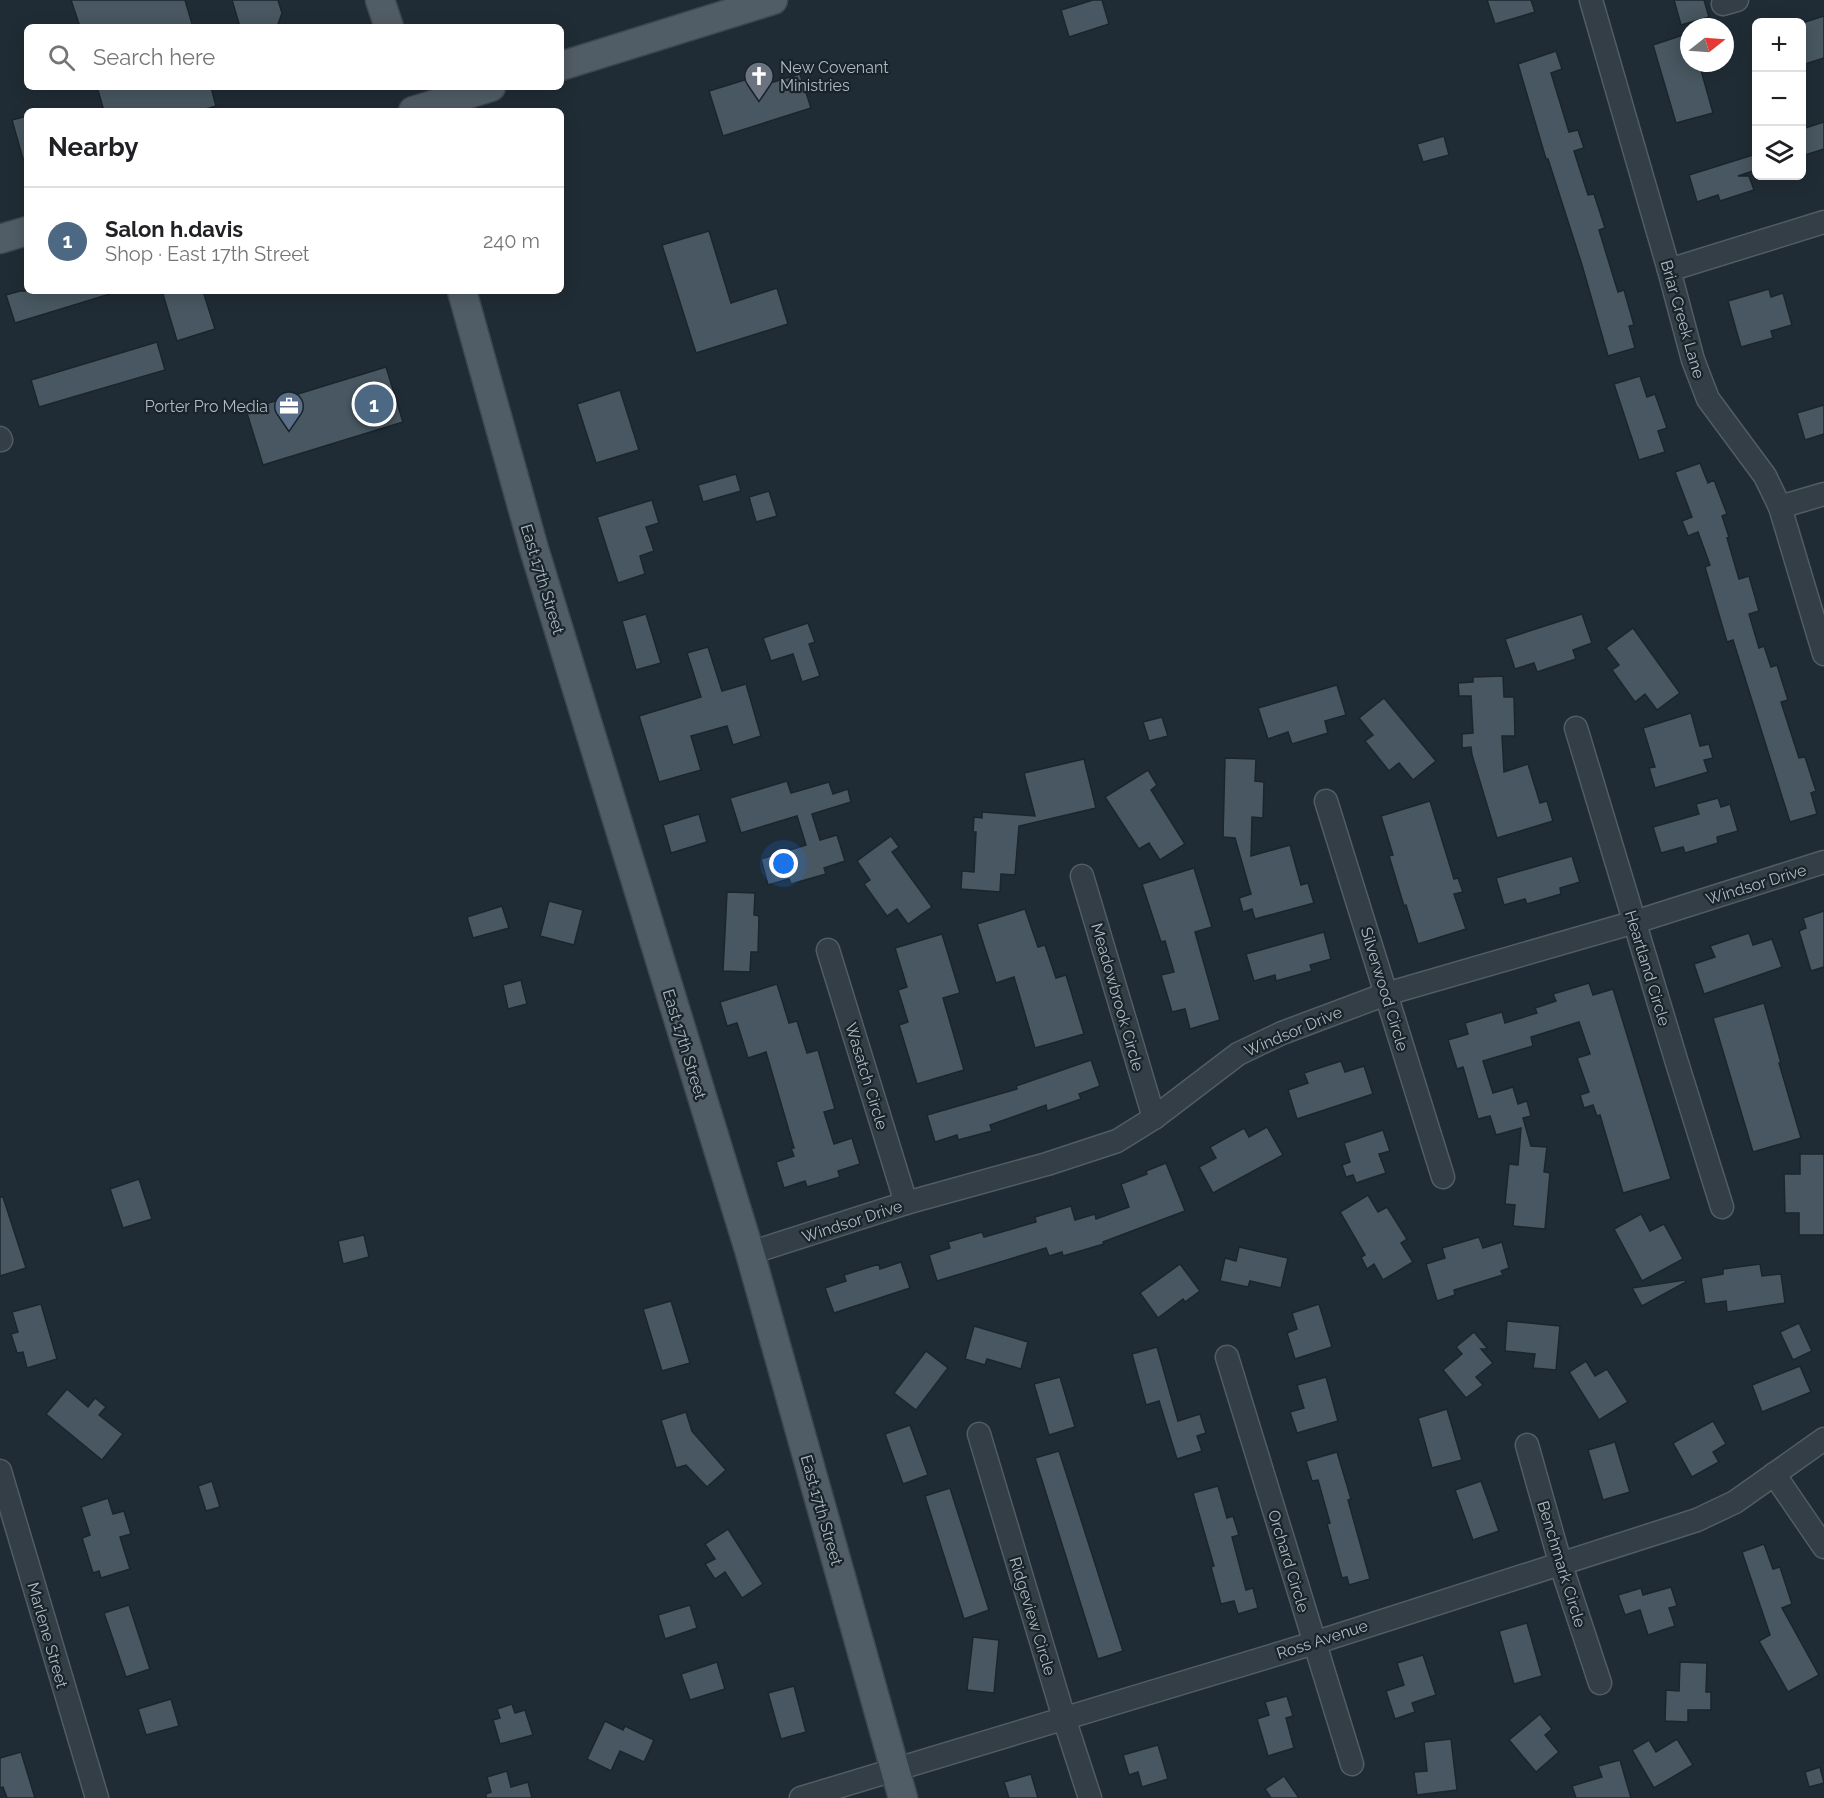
<!DOCTYPE html>
<meta charset="utf-8">
<style>
body{margin:0;font-family:Raleway,sans-serif;background:#f6f6f6;color:#202124}
.controls{position:absolute;right:18px;top:18px;display:grid;overflow:hidden;border-radius:9px;box-shadow:0 3px 15px #0003}
.controls button{width:54px;height:54px;display:grid;place-items:center;padding:0;border:0;border-bottom:2px solid #e0e0e0;background:#fff;color:#202124;font:30px sans-serif}
.compass{position:absolute;left:1680px;top:18px;width:54px;height:54px;border-radius:50%;background:#fff;box-shadow:0 3px 15px #0003;rotate:73deg}
.you{position:absolute;left:784px;top:864px;width:21px;height:21px;margin:-15px;border:4px solid #fff;border-radius:50%;background:#1a73e8;box-shadow:0 0 0 9px #1a73e833}
.badge{display:grid;place-items:center;width:39px;height:39px;border-radius:50%;background:#4c6882;color:#fff;font-size:20px;font-weight:700}
.pin{position:absolute;translate:-50% -50%;border:3px solid #fff;box-shadow:0 2px 6px #0006}
.list{margin:0;padding:0;list-style:none}
h2{display:flex;justify-content:space-between;align-items:center;height:78px;margin:0;padding:0 24px;font-size:26px}
h2 small{font-size:20px;font-weight:400;color:#757577}
.list li{display:grid;grid-template-columns:39px 1fr auto;gap:18px;align-items:center;box-sizing:border-box;height:108px;padding:0 24px;border-top:2px solid #e0e0e0}
.list b{display:block;font-size:22px;white-space:nowrap}
.list p{margin:0;font-size:20px;white-space:nowrap;color:#757577}
.list em{font-size:20px;font-style:normal;color:#757577}
.icon{flex:none;width:33px;height:33px;fill:none;stroke:currentColor;stroke-width:2;stroke-linecap:round;stroke-linejoin:round}
.map{position:relative;flex:none;width:1824px;height:1798px;overflow:hidden}
.search{position:absolute;background:#fff;box-shadow:0 3px 15px #0003;left:24px;top:24px;width:540px;height:66px;display:flex;align-items:center;gap:15px;box-sizing:border-box;padding:0 21px;border-radius:9px;color:#757577;font-size:22px}
.panel{position:absolute;background:#fff;box-shadow:0 3px 15px #0003;left:24px;top:108px;width:540px;height:186px;border-radius:9px}
.map>svg:first-child{display:block}
.building{fill:#485761;stroke:#1b252c;stroke-width:1.5}
.lines{fill:none;stroke-linecap:round;stroke-linejoin:round}
.minor-casing{stroke:#515c64;stroke-width:25}
.major-casing{stroke:#3d474f;stroke-width:31}
.minor{stroke:#333e46;stroke-width:22}
.major{stroke:#515d66;stroke-width:28}
.labels{text-anchor:middle;stroke-width:4.5;stroke-linejoin:round;paint-order:stroke}
.poi-label{font-size:16px;fill:#adb9c3;stroke:#19232a;text-anchor:start}
.street-label{font-size:16px;fill:#adb9c3;stroke:#19232a}
</style>
<div class="map">
<svg width="1824" height="1798" viewBox="0 0 1824 1798">
<rect width="100%" height="100%" fill="#202c35"/>
<g class="building">
<path d="M71 0H185L193 27H80Z"/>
<path d="M232 0H278L282 13 277 27H240Z"/>
<path d="M1093 0H1102L1109 24 1069 37 1061 10Z"/>
<path d="M1487 0H1531L1535 12 1495 24Z"/>
<path d="M1674 0H1704L1709 17 1681 25Z"/>
<path d="M1824 16V58L1802 65V23Z"/>
<path d="M1689 33V63H1699L1713 113 1676 123 1653 45Z"/>
<path d="M1556 51 1562 69 1551 73 1569 132 1578 130 1584 148 1574 151 1588 195 1594 194 1605 228 1599 230 1618 292 1624 290 1634 325 1629 326 1635 348 1608 356 1582 265 1548 159H1546L1518 64Z"/>
<path d="M800 74 811 108 723 136 709 91 751 78 754 88Z"/>
<path d="M97 87H211L216 106 199 111H104Z"/>
<path d="M27 116V159H23L12 120Z"/>
<path d="M1824 122V149L1802 156V129Z"/>
<path d="M1444 136 1449 155 1423 162 1417 144Z"/>
<path d="M1756 154V170L1738 176H1749L1754 190 1720 201 1718 195 1697 202 1689 175Z"/>
<path d="M709 231 731 303 777 288 788 324 696 353 662 245Z"/>
<path d="M1769 289 1771 297 1783 293 1792 325 1771 331 1773 338 1741 347 1728 301Z"/>
<path d="M20 291H109L110 294 15 323 6 295Z"/>
<path d="M162 291H203L215 329 177 341Z"/>
<path d="M157 342 165 370 39 407 31 380Z"/>
<path d="M386 367 403 422 263 465 246 410Z"/>
<path d="M1640 376 1647 397 1655 394 1667 428 1658 431 1665 452 1639 460 1614 384Z"/>
<path d="M620 390 639 450 596 463 577 404Z"/>
<path d="M1824 405V434L1805 440 1797 413Z"/>
<path d="M1700 463 1708 483 1714 480 1727 514 1722 516 1729 537 1727 538 1739 579 1749 576 1759 611 1749 614 1759 648 1764 646 1771 667 1777 665 1788 700 1781 702 1799 758 1805 757 1816 791 1811 793 1817 814 1790 822 1733 640 1727 642 1705 567 1710 565 1698 532 1688 536 1682 521 1692 517 1675 472Z"/>
<path d="M736 474 741 491 703 502 698 485Z"/>
<path d="M769 491 777 516 756 522 749 497Z"/>
<path d="M652 500 659 523 646 527 654 551 640 556 645 574 618 583 597 517Z"/>
<path d="M646 614 661 663 636 670 622 621Z"/>
<path d="M1582 614 1592 643 1573 650 1576 659 1537 672 1534 663 1515 669 1505 639Z"/>
<path d="M808 623 815 642 809 644 820 676 802 682 793 654 771 661 763 638Z"/>
<path d="M1633 628 1680 693 1657 710 1645 694 1635 702 1612 670 1619 665 1606 648Z"/>
<path d="M708 647 722 691 746 684 761 736 733 745 727 726 691 736 701 770 659 782 639 716 701 697 687 653Z"/>
<path d="M1503 676 1504 697H1514L1515 736H1502L1504 772 1528 764 1540 803 1547 801 1553 821 1497 838 1472 755 1471 747 1462 748V734L1473 733 1471 696H1459L1458 683 1473 682V677Z"/>
<path d="M1337 685 1346 715 1325 721 1328 733 1292 744 1288 732 1268 739 1258 708Z"/>
<path d="M1384 698 1436 761 1413 780 1399 763 1389 771 1365 741 1373 735 1359 718Z"/>
<path d="M1691 713 1700 746 1709 744 1713 758 1704 760 1708 772 1655 788 1649 768 1655 767 1643 728Z"/>
<path d="M1162 717 1168 736 1149 741 1143 722Z"/>
<path d="M1225 758 1256 759 1255 781 1264 782 1263 818 1252 817 1251 856 1290 845 1301 885 1308 883 1314 903 1255 919 1252 909 1243 912 1239 898 1251 894 1235 838 1223 837Z"/>
<path d="M1084 759 1096 808 1019 826 1015 875 1001 874 1000 892 961 889 962 871 974 872 976 832H973L974 817 982 818V812L1035 816 1024 773Z"/>
<path d="M1148 770 1157 785 1151 790 1185 844 1160 860 1149 843 1139 849 1105 797Z"/>
<path d="M787 781 791 793 829 782 833 794 848 789 851 802 812 814 820 840 837 835 845 861 824 868 826 874 791 884 789 879 768 885 761 859 806 845 797 816 741 833 730 798Z"/>
<path d="M1718 798 1721 807 1730 804 1738 831 1717 837 1718 843 1685 853 1683 847 1661 853 1653 827 1699 814 1696 804Z"/>
<path d="M1430 801 1454 879 1458 878 1463 892 1454 894 1466 929 1418 944 1406 905 1404 906 1389 856 1393 855 1381 816Z"/>
<path d="M699 814 707 842 671 853 663 825Z"/>
<path d="M891 836 899 847 892 852 932 907 908 924 897 909 887 916 864 884 870 880 857 861Z"/>
<path d="M1572 856 1580 882 1560 888 1561 894 1527 904 1525 899 1504 905 1496 878Z"/>
<path d="M1194 868 1212 927 1195 932 1220 1020 1190 1029 1185 1009 1172 1012 1161 975 1174 972 1165 941 1161 942 1142 884Z"/>
<path d="M727 892 755 893 754 915 759 916 758 952H751L750 972 723 971Z"/>
<path d="M549 901 583 910 574 945 540 936Z"/>
<path d="M502 906 509 928 473 938 467 917Z"/>
<path d="M1025 909 1038 947 1045 945 1056 978 1066 975 1084 1034 1035 1048 1014 977 996 983 977 924Z"/>
<path d="M1824 911V967L1811 971 1799 931 1806 928 1803 918Z"/>
<path d="M1324 932 1331 959 1310 965 1312 971 1276 981 1275 975 1254 981 1246 954Z"/>
<path d="M1749 933 1753 945 1772 939 1782 967 1704 994 1694 964 1715 957 1710 946Z"/>
<path d="M942 934 960 993 943 998 964 1070 917 1084 899 1025 908 1022 898 990 907 987 895 948Z"/>
<path d="M521 980 527 1004 508 1009 503 985Z"/>
<path d="M1589 983 1593 995 1613 989 1671 1179 1623 1193 1600 1115 1597 1116 1593 1105 1584 1108 1580 1095 1589 1092 1577 1058 1590 1054 1579 1022 1531 1037 1533 1046 1483 1061 1493 1093 1513 1087 1518 1104 1527 1101 1531 1116 1523 1118 1531 1146 1547 1147 1544 1172 1550 1173 1545 1229 1513 1226 1515 1205 1505 1204 1509 1164 1518 1165 1521 1128 1496 1135 1490 1116 1478 1119 1463 1067 1457 1069 1448 1040 1468 1034 1465 1023 1502 1012 1505 1023 1537 1013 1535 1008 1556 1001 1553 994Z"/>
<path d="M777 984 789 1023 797 1021 807 1053 818 1050 835 1109 824 1112 834 1144 852 1138 860 1164 838 1171 840 1177 807 1187 805 1181 784 1188 776 1162 794 1156 791 1148H794L766 1052 748 1058 737 1023 727 1026 720 1002Z"/>
<path d="M1764 1003 1781 1063H1779L1801 1138 1753 1152 1713 1018Z"/>
<path d="M1091 1060 1100 1086 1079 1094 1081 1099 1047 1111 1046 1105 990 1125 992 1131 958 1140 957 1135 935 1142 927 1115 1017 1089 1016 1086Z"/>
<path d="M1341 1061 1345 1072 1364 1066 1373 1094 1297 1119 1288 1090 1308 1083 1304 1073Z"/>
<path d="M1267 1127 1283 1155 1213 1193 1199 1167 1216 1158 1210 1147 1244 1128 1249 1137Z"/>
<path d="M1383 1130 1390 1151 1379 1154 1386 1173 1356 1183 1353 1175 1346 1177 1342 1165 1350 1162 1344 1143Z"/>
<path d="M1800 1154H1824V1235H1799V1213H1785L1784 1174H1800Z"/>
<path d="M1166 1163 1185 1211 1103 1242 1104 1244 1063 1256 1062 1252 1049 1256 1046 1248 937 1281 929 1255 950 1248 948 1242 982 1232 984 1237 1036 1222 1035 1217 1071 1206 1075 1220 1095 1214 1096 1219 1129 1207 1121 1184 1147 1174 1146 1171Z"/>
<path d="M139 1179 152 1219 123 1228 110 1189Z"/>
<path d="M1368 1195 1378 1212 1387 1207 1407 1239 1401 1243 1413 1262 1383 1280 1374 1264 1367 1269 1361 1257 1365 1255 1340 1212Z"/>
<path d="M0 1197H3L26 1268 0 1276Z"/>
<path d="M1641 1214 1650 1231 1664 1224 1683 1259 1642 1281 1614 1229Z"/>
<path d="M364 1235 369 1257 343 1264 338 1241Z"/>
<path d="M1479 1237 1483 1248 1502 1242 1509 1268 1501 1271 1503 1275 1454 1290 1455 1295 1437 1301 1426 1264 1445 1258 1442 1248Z"/>
<path d="M1239 1247 1288 1258 1281 1288 1250 1281 1248 1287 1220 1281 1225 1258 1236 1261Z"/>
<path d="M901 1262 910 1288 834 1313 825 1288 846 1281 844 1275 879 1264 880 1269Z"/>
<path d="M1180 1264 1200 1291 1185 1302 1183 1299 1158 1318 1140 1293Z"/>
<path d="M1760 1264 1762 1276 1781 1274 1785 1303 1727 1312 1726 1301 1705 1304 1701 1278 1723 1274V1269Z"/>
<path d="M1685 1280 1686 1282 1642 1306 1632 1288Z"/>
<path d="M671 1301 690 1363 662 1371 643 1309Z"/>
<path d="M41 1304 57 1359 27 1368 23 1352 17 1353 11 1334 18 1332 12 1312Z"/>
<path d="M1319 1304 1332 1347 1295 1359 1287 1333 1297 1329 1292 1313Z"/>
<path d="M1507 1321 1560 1326 1556 1370 1533 1368 1535 1354 1505 1351Z"/>
<path d="M1799 1323 1812 1351 1793 1360 1780 1332Z"/>
<path d="M974 1326 1028 1342 1021 1369 987 1359 985 1365 965 1359Z"/>
<path d="M1474 1332 1488 1349H1481L1493 1363 1476 1377 1483 1385 1466 1398 1443 1370 1462 1354 1456 1347Z"/>
<path d="M1157 1347 1178 1421 1200 1414 1206 1433 1197 1436 1202 1451 1177 1459 1159 1401 1146 1405 1132 1354Z"/>
<path d="M926 1351 948 1368 916 1410 894 1393Z"/>
<path d="M1586 1361 1595 1376 1607 1369 1628 1402 1599 1420 1569 1372Z"/>
<path d="M1800 1366 1811 1392 1762 1412 1752 1385Z"/>
<path d="M1060 1377 1075 1427 1049 1435 1034 1384Z"/>
<path d="M1326 1377 1338 1421 1297 1433 1290 1412 1304 1408 1297 1385Z"/>
<path d="M67 1389 88 1407 95 1398 106 1407 99 1415 123 1434 102 1460 46 1414Z"/>
<path d="M1447 1409 1462 1460 1432 1468 1418 1418Z"/>
<path d="M686 1412 692 1431 726 1470 707 1487 686 1465 676 1468 661 1420Z"/>
<path d="M1713 1421 1726 1444 1713 1452 1719 1462 1692 1477 1673 1443Z"/>
<path d="M910 1425 928 1475 903 1484 885 1434Z"/>
<path d="M1615 1442 1630 1492 1603 1500 1588 1450Z"/>
<path d="M1059 1451 1123 1651 1098 1659 1035 1458Z"/>
<path d="M1337 1452 1351 1499 1348 1500 1370 1579 1349 1585 1347 1577 1342 1578 1327 1524 1330 1523 1318 1480 1312 1481 1306 1461Z"/>
<path d="M212 1481 220 1507 206 1511 198 1486Z"/>
<path d="M1481 1481 1499 1531 1473 1540 1455 1490Z"/>
<path d="M1218 1486 1227 1518 1233 1516 1239 1535 1232 1537 1246 1590 1253 1588 1258 1608 1238 1614 1234 1601 1221 1604 1211 1567 1214 1566 1193 1493Z"/>
<path d="M950 1488 989 1610 964 1619 925 1496Z"/>
<path d="M108 1498 113 1514 124 1511 131 1534 120 1537 130 1569 101 1578 99 1571 93 1573 82 1538 90 1535 81 1507Z"/>
<path d="M728 1529 763 1584 742 1598 725 1572 715 1579 705 1564 715 1559 705 1544Z"/>
<path d="M1764 1544 1773 1569 1780 1567 1792 1604 1782 1608 1819 1675 1788 1692 1759 1641 1770 1635 1742 1552Z"/>
<path d="M1671 1587 1677 1606 1669 1608 1675 1626 1648 1635 1640 1610 1625 1615 1618 1595 1641 1588 1643 1595Z"/>
<path d="M129 1605 150 1669 126 1677 104 1613Z"/>
<path d="M690 1605 697 1628 665 1639 658 1615Z"/>
<path d="M1527 1623 1542 1676 1514 1684 1499 1631Z"/>
<path d="M973 1637 999 1640 994 1693 967 1690Z"/>
<path d="M1423 1655 1436 1695 1412 1703 1415 1712 1395 1719 1386 1691 1404 1685 1397 1663Z"/>
<path d="M717 1662 725 1689 690 1700 681 1674Z"/>
<path d="M1680 1662 1707 1663 1706 1692H1711V1710H1688V1722L1665 1721 1666 1690 1679 1691Z"/>
<path d="M794 1686 806 1732 781 1739 768 1693Z"/>
<path d="M1287 1696 1293 1716 1286 1718 1294 1748 1268 1756 1257 1719 1269 1715 1265 1702Z"/>
<path d="M171 1699 179 1726 146 1735 138 1709Z"/>
<path d="M512 1704 515 1713 525 1710 533 1735 500 1744 493 1720 500 1718 497 1709Z"/>
<path d="M1540 1714 1552 1729 1545 1735 1559 1752 1536 1772 1509 1740Z"/>
<path d="M605 1721 623 1730 625 1726 654 1740 644 1762 620 1751 611 1771 587 1759Z"/>
<path d="M1451 1739 1457 1790 1417 1795 1414 1772 1427 1771 1424 1742Z"/>
<path d="M1677 1739 1693 1765 1654 1788 1632 1750 1649 1740 1656 1752Z"/>
<path d="M1158 1745 1168 1779 1142 1787 1138 1772 1129 1775 1123 1755Z"/>
<path d="M21 1752 35 1798H7L3 1787 0 1788V1758Z"/>
<path d="M1620 1760 1631 1798H1576L1572 1786 1602 1777 1598 1766Z"/>
<path d="M1820 1767 1824 1783 1809 1787 1805 1772Z"/>
<path d="M507 1771 511 1787 528 1782 532 1798H486V1794L491 1792 487 1777Z"/>
<path d="M1031 1774 1038 1798H1009L1004 1782Z"/>
<path d="M1284 1776 1299 1798H1271L1265 1789Z"/>
</g>
<g class="lines">
<g class="minor-casing">
<g id="minor">
<path d="M1591 0 1669 270 1693 360 1708 399 1765 476 1780 507 1824 654"/>
<path d="M1723 4 1737 0"/>
<path d="M1669 270 1824 222"/>
<path d="M0 438 1 440"/>
<path d="M1780 507 1824 494"/>
<path d="M1576 728 1677 1063 1722 1207"/>
<path d="M1326 801 1443 1177"/>
<path d="M1082 876 1154 1118"/>
<path d="M828 950 906 1203"/>
<path d="M750 1253 906 1203 1047 1164 1117 1141 1154 1118 1238 1054 1282 1033 1386 994 1635 922 1824 862"/>
<path d="M1227 1357 1352 1764"/>
<path d="M979 1434 1064 1718 1090 1798"/>
<path d="M1527 1445 1560 1562 1600 1683"/>
<path d="M0 1471 97 1798"/>
<path d="M1774 1474 1824 1547"/>
<path d="M801 1798 1314 1643 1697 1520 1735 1502 1824 1439"/>
</g>
</g>
<g class="major-casing">
<g id="major">
<path d="M380 0 389 27"/>
<path d="M561 66 773 0"/>
<path d="M413 111 491 87"/>
<path d="M0 239 27 231"/>
<path d="M462 291 534 549 750 1253 903 1798"/>
</g>
</g>
<use href="#minor" class="minor"/>
<use href="#major" class="major"/>
</g>
<defs>
<g id="church-pin" transform="scale(1.5)"><path d="M0 17L-7.5 6A9.5 9.5 0 1 1 7.5 6Z" fill="#6b7280" stroke="#19232a"/><path d="M-1.2-6h2.4v3.5h3.3v2.4h-3.3V6h-2.4V-.1h-3.3v-2.4h3.3Z" fill="#fff"/></g>
<g id="office-pin" transform="scale(1.5)"><path d="M0 17L-7.5 6A9.5 9.5 0 1 1 7.5 6Z" fill="#5c6f8a" stroke="#19232a"/><path d="M-6-3h4V-5.5h4V-3h4V5H-6ZM-1-4.5V-3h2v-1.5ZM-6 0V1H6V0Z" fill="#fff"/></g>
</defs>
<g fill-rule="evenodd">
<use href="#church-pin" x="759" y="76"/>
<use href="#office-pin" x="289" y="406"/>
</g>
<g class="labels">
<g class="poi-label">
<text x="780" y="73">New Covenant<tspan x="780" dy="18">Ministries</tspan></text>
<text x="268" y="412" text-anchor="end">Porter Pro Media</text>
</g>
<g class="street-label">
<text transform="translate(1683 319) rotate(74)" y="6">Briar Creek Lane</text>
<text transform="translate(543 579) rotate(73)" y="6">East 17th Street</text>
<text transform="translate(1756 884) rotate(-17)" y="6">Windsor Drive</text>
<text transform="translate(1648 968) rotate(73)" y="6">Heartland Circle</text>
<text transform="translate(1385 989) rotate(73)" y="6">Silverwood Circle</text>
<text transform="translate(1118 997) rotate(74)" y="6">Meadowbrook Circle</text>
<text transform="translate(1293 1031) rotate(-23)" y="6">Windsor Drive</text>
<text transform="translate(685 1044) rotate(73)" y="6">East 17th Street</text>
<text transform="translate(867 1076) rotate(73)" y="6">Wasatch Circle</text>
<text transform="translate(852 1221) rotate(-18)" y="6">Windsor Drive</text>
<text transform="translate(822 1510) rotate(74)" y="6">East 17th Street</text>
<text transform="translate(1289 1561) rotate(73)" y="6">Orchard Circle</text>
<text transform="translate(1562 1564) rotate(73)" y="6">Benchmark Circle</text>
<text transform="translate(1033 1616) rotate(73)" y="6">Ridgeview Circle</text>
<text transform="translate(48 1635) rotate(74)" y="6">Marlene Street</text>
<text transform="translate(1322 1639) rotate(-18)" y="6">Ross Avenue</text>
</g>
</g>
</svg>
<div class="controls">
<button>+</button>
<button>−</button>
<button><svg class="icon" aria-label="layers" viewBox="0 0 24 24"><path d="M12 4l9 5-9 5-9-5zM3 14l9 5 9-5"/></svg></button>
</div>
<svg class="compass" viewBox="-18 -18 36 36"><path d="M0-13l5 13h-10z" fill="#e53935"/><path d="M0 13l5-13h-10z" fill="#757577"/></svg>
<div class="you"></div>
<div class="pin badge" style="left:374px;top:404px">1</div>
<div class="search"><svg class="icon" aria-label="search" viewBox="0 0 24 24"><circle cx="10" cy="10" r="6"/><path d="M15 15l6 6"/></svg>Search here</div>
<section class="panel">
<h2>Nearby<small></small></h2>
<ul class="list">
<li><span class="badge">1</span><div><b>Salon h.davis</b><p>Shop · East 17th Street</p></div><em>240 m</em></li>
</ul>
</section>
</div>
